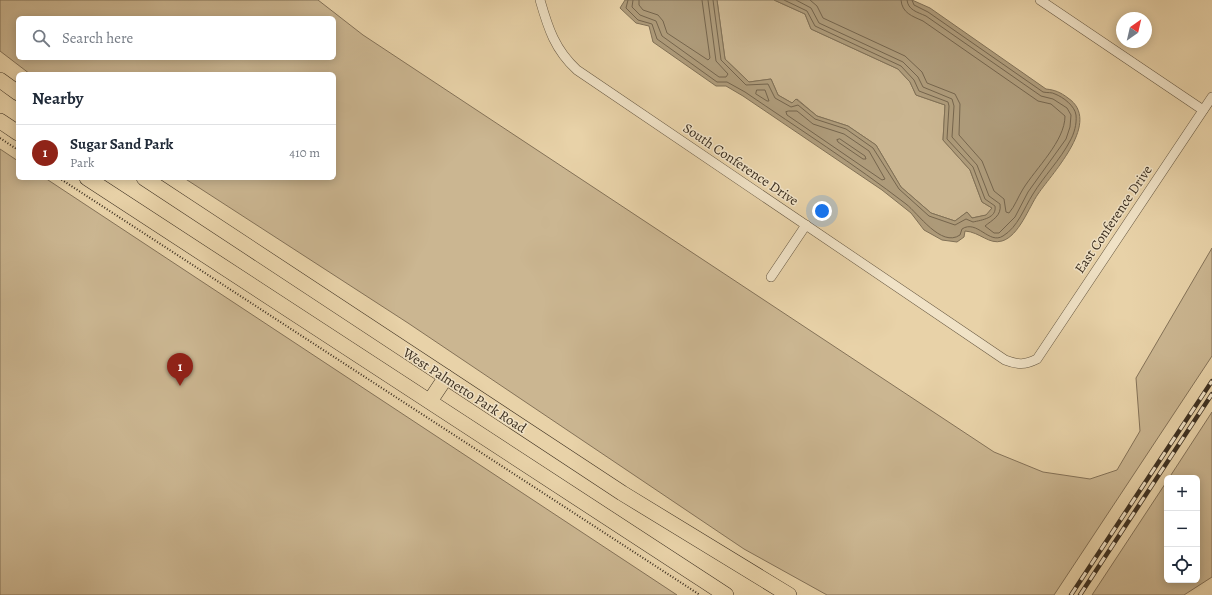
<!DOCTYPE html>
<meta charset="utf-8">
<style>
body{margin:0;font-family:Alegreya,serif;background:#f2f2f3;color:#1f2937}
.controls{position:absolute;right:12px;bottom:12px;display:grid;overflow:hidden;border-radius:6px;box-shadow:0 2px 10px #0003}
.controls button{width:36px;height:36px;display:grid;place-items:center;padding:0;border:0;border-bottom:1px solid #e0e1e3;background:#fff;color:#1f2937;font:20px sans-serif}
.compass{position:absolute;left:1116px;top:12px;width:36px;height:36px;border-radius:50%;background:#fff;box-shadow:0 2px 10px #0003;rotate:34deg}
.you{position:absolute;left:822px;top:211px;width:14px;height:14px;margin:-10px;border:3px solid #fff;border-radius:50%;background:#1a73e8;box-shadow:0 0 0 6px #1a73e833}
.badge{display:grid;place-items:center;width:26px;height:26px;border-radius:50%;background:#8f2418;color:#fff;font-size:13px;font-weight:700}
.pin{position:absolute;translate:-50% -33px;filter:drop-shadow(0 1px 2px #0008)}
.pin::after{content:'';position:absolute;top:21px;width:14px;height:12px;background:inherit;clip-path:polygon(0 0,100% 0,50% 100%)}
.list{margin:0;padding:0;list-style:none}
h2{display:flex;justify-content:space-between;align-items:center;height:52px;margin:0;padding:0 16px;font-size:17px}
h2 small{font-size:13px;font-weight:400;color:#747a83}
.list li{display:grid;grid-template-columns:26px 1fr auto;gap:12px;align-items:center;box-sizing:border-box;height:56px;padding:0 16px;border-top:1px solid #e0e1e3}
.list b{display:block;font-size:15px;white-space:nowrap}
.list p{margin:0;font-size:13px;white-space:nowrap;color:#747a83}
.list em{font-size:13px;font-style:normal;color:#747a83}
.icon{flex:none;width:22px;height:22px;fill:none;stroke:currentColor;stroke-width:2;stroke-linecap:round;stroke-linejoin:round}
.map{position:relative;flex:none;width:1212px;height:595px;overflow:hidden}
.search{position:absolute;background:#fff;box-shadow:0 2px 10px #0003;left:16px;top:16px;width:320px;height:44px;display:flex;align-items:center;gap:10px;box-sizing:border-box;padding:0 14px;border-radius:6px;color:#747a83;font-size:15px}
.panel{position:absolute;background:#fff;box-shadow:0 2px 10px #0003;left:16px;top:72px;width:320px;height:108px;border-radius:6px}
.map>svg:first-child{display:block}
.green{fill:#cbb691;stroke:#847258;fill-rule:evenodd}
.water{fill:#ae9b7a;stroke:#807056}
.lines{fill:none;stroke-linecap:round;stroke-linejoin:round}
.shore{stroke:#75654d;stroke-width:1}
.minor-casing{stroke:#675842;stroke-width:10}
.primary-casing{stroke:#3c2f20;stroke-width:16}
.path{stroke:#3c2f20;stroke-width:2;stroke-dasharray:1 2;stroke-linecap:butt}
.minor{stroke:#f0e2c6;stroke-width:9}
.primary{stroke:#e8d2a8;stroke-width:15}
.rail-casing{stroke:#3c2f20;stroke-width:4.5}
.rail{stroke:#f0e2c6;stroke-width:3;stroke-dasharray:9;stroke-linecap:butt}
.labels{text-anchor:middle;stroke-width:3;stroke-linejoin:round;paint-order:stroke}
.street-label{font-size:14px;fill:#3c2f20;stroke:#f0e2c6}
</style>
<div class="map">
<svg width="1212" height="595" viewBox="0 0 1212 595">
<rect width="100%" height="100%" fill="#e8d2a8"/>
<filter id="stains"><feTurbulence type="fractalNoise" baseFrequency=".005" numOctaves="4"/><feColorMatrix values="0 0 0 0 .2 0 0 0 0 .09 0 0 0 0 .02 0 0 0 .5 -.17"/></filter>
<radialGradient id="worn" r=".72"><stop offset=".6" stop-color="#630" stop-opacity="0"/><stop offset="1" stop-color="#630" stop-opacity=".3"/></radialGradient>
<g class="green">
<path d="M0 0H318L363 35 994 452 1043 472 1090 479 1117 470 1140 431 1136 378 1212 248V356L1054 595H827L744 549 408 323 184 178H334V74H30L0 51ZM18 18H334V58H18Z"/>
<path d="M717 0H774L805 14 811 29 898 69 910 82 916 95 945 105 943 140 970 170 982 202 992 208 987 215 972 218 967 212 955 221 931 213 901 187 876 145 848 126 817 116 797 99 792 103 778 95 771 79 749 82 725 59Z"/>
<path d="M0 149 18 161V178H45L677 595H0Z"/>
<path d="M1212 412V577L1184 595H1092L1167 481V580H1197V478H1169Z"/>
</g>
<path class="water" d="M625 0H717L725 59 749 82 771 79 778 95 792 103 796 99 817 116 848 126 876 145 901 187 931 213 955 221 967 212 972 218 986 215 992 208 982 202 970 170 943 140 945 105 916 95 910 82 898 69 811 29 805 14 774 0H912L930 8 1046 89C1055 90 1060 92 1068 98 1102 121 1054 171 1038 194 1029 207 1019 236 1002 241 989 245 980 232 965 231L964 237 957 242 942 240 924 230 911 213 882 190 743 96 726 86H716L653 42 649 26 636 23 620 8Z"/>
<g class="lines">
<g class="shore">
<path d="M628 0 626 8 638 20 652 24 657 39 717 82H727L745 92C799 129 854 164 906 204 918 213 941 248 960 235L962 229C977 219 989 245 1003 236 1018 227 1024 208 1033 194 1044 176 1060 160 1070 141 1074 134 1077 124 1076 115 1075 106 1063 97 1055 94 1052 92 1047 93 1043 92L928 12 914 5 912 0"/>
<path d="M633 0 632 7 640 15 656 21 662 36 719 77H726L728 74 716 61 708 0"/>
<path d="M639 0V5L643 10 658 15 663 21 667 33 708 60 710 58 702 0"/>
<path d="M713 0 721 60 746 85 768 84 775 98 791 107 798 105 815 119 846 129 873 148 899 189 929 216 955 225 966 219 973 222C982 220 997 218 995 206L985 199 973 167 947 139 949 106 948 102 919 91 914 80 901 66 815 26 807 11 784 0"/>
<path d="M796 0 811 8 819 23 903 62 918 77 923 87 952 99 954 106 952 137 977 165 989 196 1000 204C1002 216 992 220 985 226L994 233H999L1015 217 1028 192 1066 139 1070 127 1071 115 1067 108 1053 99 1041 96 926 16C917 12 908 10 907 0"/>
<path d="M810 0 817 6 823 18 905 56 922 72 927 83 955 94 960 104 959 135 982 161 994 191 1004 199 1006 212 1009 213C1015 206 1018 197 1023 189 1036 168 1065 141 1065 116L1051 104 1038 101 923 21C912 16 902 13 901 0"/>
<path d="M757 90H765L769 101H767L756 94Z"/>
<path d="M789 111H797L813 124 844 134 869 151 885 179 882 180 787 115 786 112Z"/>
<path d="M840 139 865 156 866 159H863L838 142 837 140Z"/>
</g>
<g class="minor-casing">
<g id="minor">
<path d="M540 0C548 28 555 50 577 70L1005 360C1018 365 1025 365 1037 359L1212 97"/>
<path d="M1040 0 1203 110"/>
<path d="M771 277 806 225"/>
</g>
</g>
<g class="primary-casing">
<g id="primary">
<path d="M0 80 18 93"/>
<path d="M0 121 18 133"/>
<path d="M87 178 726 595"/>
<path d="M144 178 622 493 789 595"/>
<path d="M430 401 446 377"/>
</g>
</g>
<g class="path">
<path d="M0 138 18 150"/>
<path d="M59 178 700 595"/>
</g>
<use href="#minor" class="minor"/>
<use href="#primary" class="primary"/>
<g class="rail-casing">
<g id="rail">
<path d="M1071 595 1212 381"/>
<path d="M1080 595 1212 394"/>
</g>
</g>
<use href="#rail" class="rail"/>
</g>
<g class="labels">
<g class="street-label">
<text transform="translate(741 164) rotate(34)" y="5">South Conference Drive</text>
<text transform="translate(1113 219) rotate(-56)" y="5">East Conference Drive</text>
<text transform="translate(465 390) rotate(33)" y="5">West Palmetto Park Road</text>
</g>
</g>
<rect width="100%" height="100%" filter="url(#stains)"/>
<rect width="100%" height="100%" fill="url(#worn)"/>
</svg>
<div class="controls">
<button>+</button>
<button>−</button>
<button><svg class="icon" aria-label="locate" viewBox="0 0 24 24"><circle cx="12" cy="12" r="6"/><path d="M12 2v4M12 18v4M2 12h4M18 12h4"/></svg></button>
</div>
<svg class="compass" viewBox="-18 -18 36 36"><path d="M0-13l5 13h-10z" fill="#e53935"/><path d="M0 13l5-13h-10z" fill="#747a83"/></svg>
<div class="you"></div>
<div class="pin badge" style="left:180px;top:386px">1</div>
<div class="search"><svg class="icon" aria-label="search" viewBox="0 0 24 24"><circle cx="10" cy="10" r="6"/><path d="M15 15l6 6"/></svg>Search here</div>
<section class="panel">
<h2>Nearby<small></small></h2>
<ul class="list">
<li><span class="badge">1</span><div><b>Sugar Sand Park</b><p>Park</p></div><em>410 m</em></li>
</ul>
</section>
</div>
